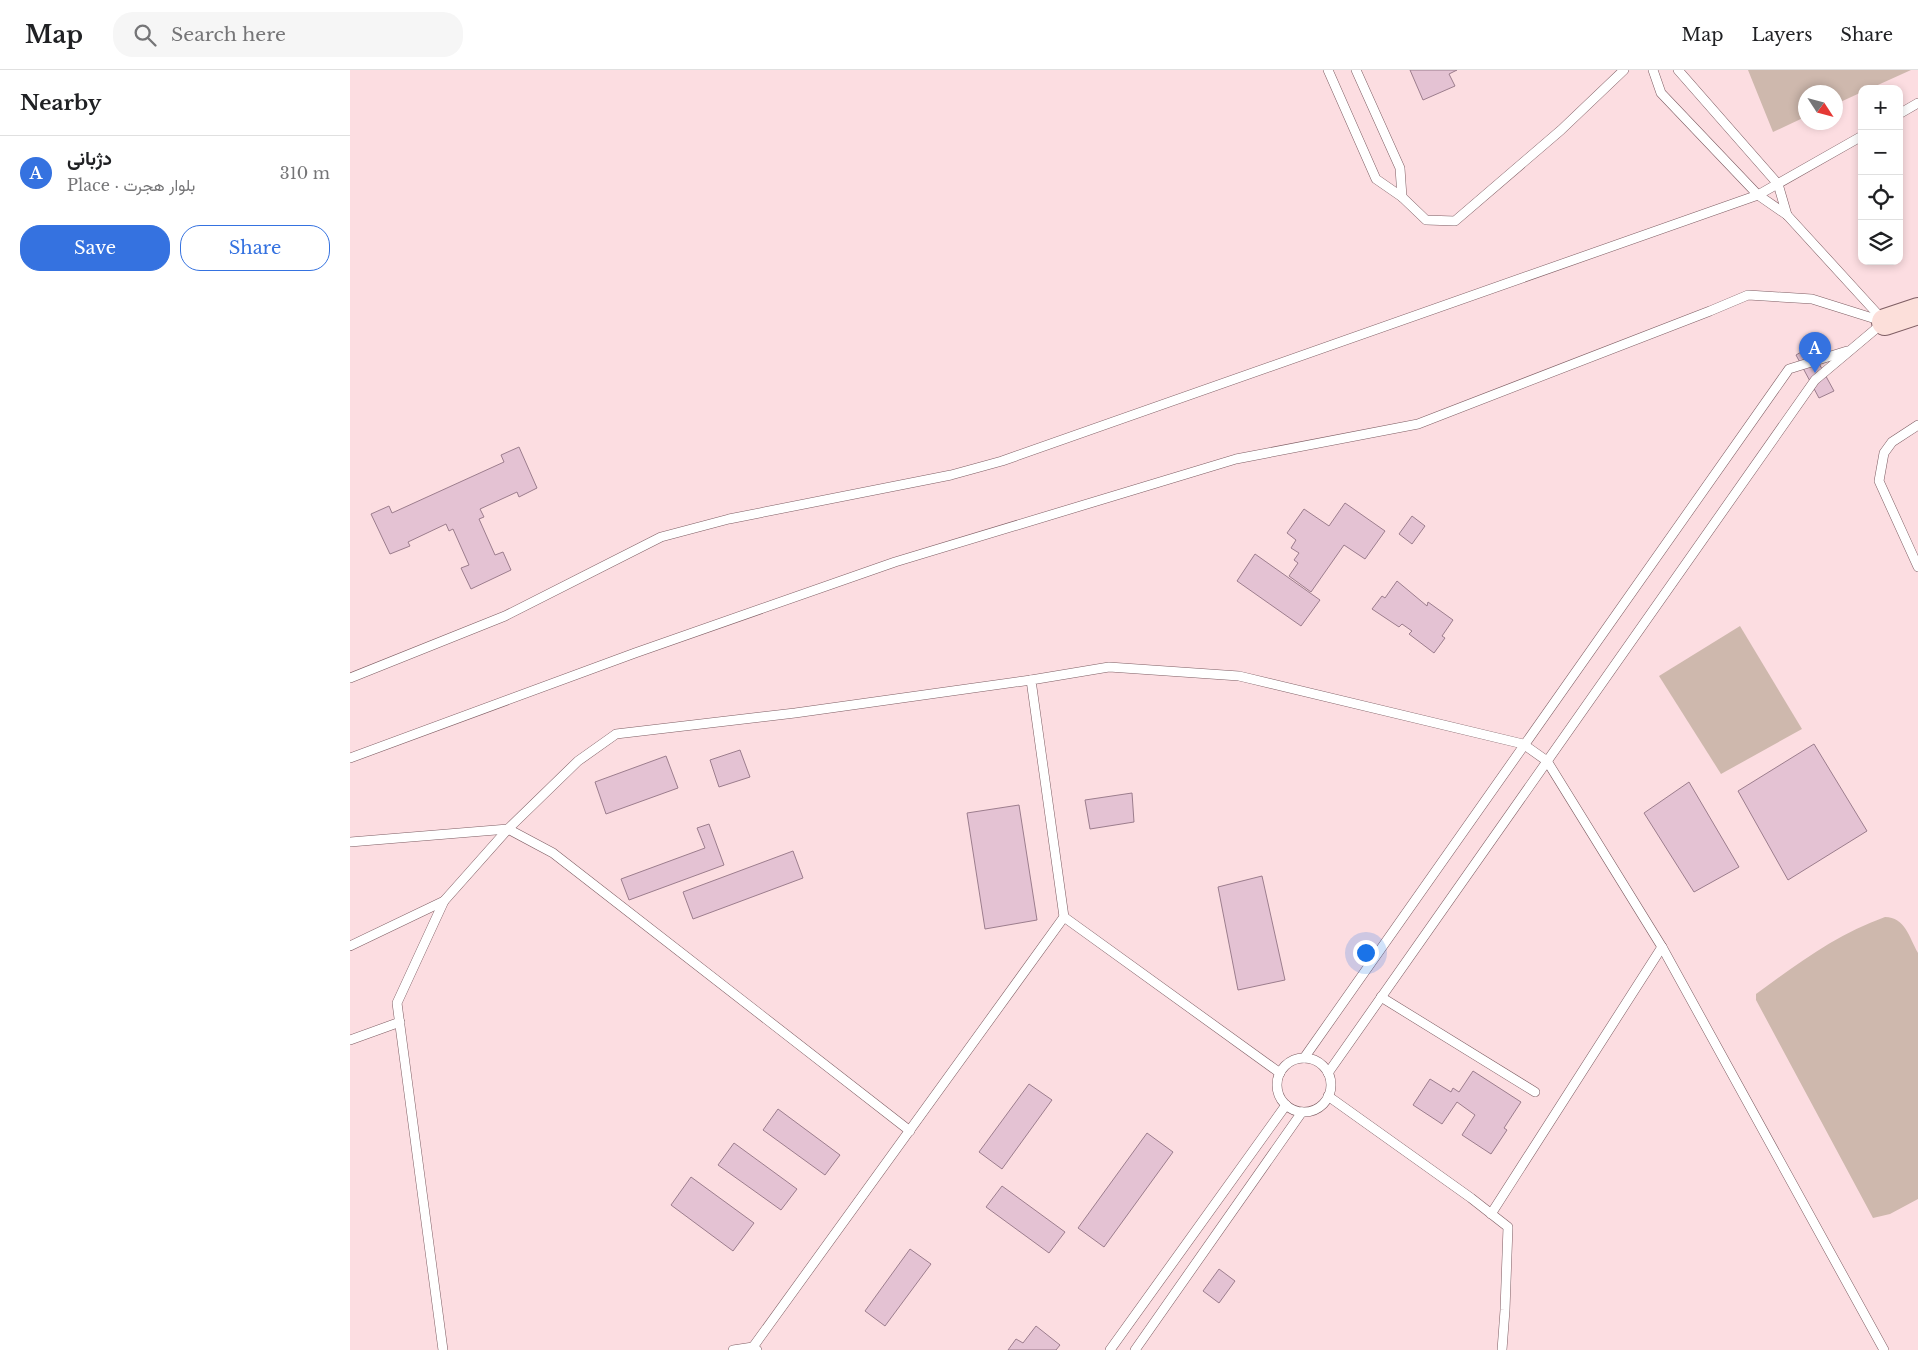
<!DOCTYPE html>
<meta charset="utf-8">
<style>
body{margin:0;font-family:"Libre Baskerville",Vazirmatn,serif;background:#f6f6f6;color:#202124}
.controls{position:absolute;right:15px;top:15px;display:grid;overflow:hidden;border-radius:10px;box-shadow:0 2px 8px #0003}
.controls button{width:45px;height:45px;display:grid;place-items:center;padding:0;border:0;border-bottom:1px solid #e0e0e0;background:#fff;color:#202124;font:25px sans-serif}
.compass{position:absolute;left:1448px;top:15px;width:45px;height:45px;border-radius:50%;background:#fff;box-shadow:0 2px 8px #0003;rotate:126deg}
.you{position:absolute;left:1015px;top:882px;width:18px;height:18px;margin:-12px;border:4px solid #fff;border-radius:50%;background:#1a73e8;box-shadow:0 0 0 8px #1a73e833}
.badge{display:grid;place-items:center;width:32px;height:32px;border-radius:50%;background:#3572e0;color:#fff;font-size:16px;font-weight:700}
.pin{position:absolute;translate:-50% -41px;filter:drop-shadow(0 1px 2px #0008)}
.pin::after{content:'';position:absolute;top:26px;width:18px;height:15px;background:inherit;clip-path:polygon(0 0,100% 0,50% 100%)}
.list{margin:0;padding:0;list-style:none}
h2{display:flex;justify-content:space-between;align-items:center;height:65px;margin:0;padding:0 20px;font-size:21px}
h2 small{font-size:16px;font-weight:400;color:#757577}
.list li{display:grid;grid-template-columns:32px 1fr auto;gap:15px;align-items:center;box-sizing:border-box;height:75px;padding:0 20px;border-top:1px solid #e0e0e0}
.list b{display:block;font-size:19px;white-space:nowrap}
.list p{margin:0;font-size:16px;white-space:nowrap;color:#757577}
.list em{font-size:16px;font-style:normal;color:#757577}
.actions{display:flex;gap:10px;padding:15px 20px}
.actions a{flex:1;padding:11px 0;border:1px solid #3572e0;border-radius:20px;text-align:center;font-size:18px;color:#3572e0}
.actions .main{background:#3572e0;color:#fff}
.icon{flex:none;width:28px;height:28px;fill:none;stroke:currentColor;stroke-width:2;stroke-linecap:round;stroke-linejoin:round}
.map{position:relative;flex:none;width:1568px;height:1280px;overflow:hidden}
header{display:flex;align-items:center;gap:30px;box-sizing:border-box;height:70px;padding:0 25px;background:#fff;border-bottom:1px solid #e0e0e0}
header strong{font-size:24px}
nav{display:flex;gap:28px;margin-inline-start:auto;font-size:18px}
.search{width:350px;height:45px;background:#f6f6f6;display:flex;align-items:center;gap:12px;box-sizing:border-box;padding:0 18px;border-radius:20px;color:#757577;font-size:19px}
main{display:flex}
aside{flex:1;background:#fff}
.map>svg:first-child{display:block}
.green{fill:#ceb8ad}
.building{fill:#e4c2d3;stroke:#9c7d8d}
.lines{fill:none;stroke-linecap:round;stroke-linejoin:round}
.lane-casing{stroke:#7e5d63;stroke-width:10}
.secondary-casing{stroke:#7e5d63;stroke-width:28}
.lane{stroke:#fff;stroke-width:9}
.secondary{stroke:#fcdfda;stroke-width:26}
</style>
<header>
<strong>Map</strong>
<div class="search"><svg class="icon" aria-label="search" viewBox="0 0 24 24"><circle cx="10" cy="10" r="6"/><path d="M15 15l6 6"/></svg>Search here</div>
<nav><a>Map</a><a>Layers</a><a>Share</a></nav>
</header>
<main>
<aside>
<h2>Nearby<small></small></h2>
<ul class="list">
<li><span class="badge">A</span><div><b>دژبانی</b><p>Place · بلوار هجرت</p></div><em>310 m</em></li>
</ul>
<div class="actions"><a class="main">Save</a><a>Share</a></div>
</aside>
<div class="map">
<svg width="1568" height="1280" viewBox="0 0 1568 1280">
<rect width="100%" height="100%" fill="#fcdde1"/>
<g class="green">
<path d="M1398 0H1561L1519 19H1512V22L1486 34V22H1456L1455 47 1423 62Z"/>
<path d="M1390 556 1452 659 1371 704 1309 606Z"/>
<path d="M1535 847C1555 847 1559 867 1568 883V1129L1540 1144 1523 1148 1406 930V924C1447 894 1487 864 1535 847Z"/>
</g>
<g class="building">
<path d="M1060 0H1107L1099 4 1105 16 1073 30Z"/>
<path d="M1460 277 1484 321 1469 328 1446 285Z"/>
<path d="M169 377 187 418 169 427 167 422 130 439 134 447 129 449 145 485 153 482 161 500 121 519 111 498 119 495 103 459 99 461 96 454 58 472 60 476 40 484 21 444 39 436 42 443 154 392 151 385Z"/>
<path d="M995 433 1035 461 1015 489 994 475 961 522 939 506 948 493 944 490 949 483 941 478 946 470 937 463 954 439 979 456Z"/>
<path d="M1062 446 1075 456 1062 474 1049 464Z"/>
<path d="M905 484 970 530 951 556 887 511Z"/>
<path d="M1047 511 1077 536 1078 532 1103 550 1092 566 1095 568 1084 583 1059 564 1062 561 1052 554 1049 557 1022 539 1032 526 1035 528Z"/>
<path d="M1464 674 1517 761 1438 810 1388 721Z"/>
<path d="M390 680 400 707 369 717 360 690Z"/>
<path d="M316 686 328 718 256 744 245 712Z"/>
<path d="M1339 712 1389 797 1344 822 1294 743Z"/>
<path d="M782 723 784 752 740 759 735 730Z"/>
<path d="M669 735 687 850 635 859 617 743Z"/>
<path d="M359 754 374 795 279 830 271 809 355 778 347 758Z"/>
<path d="M443 781 453 808 343 849 333 822Z"/>
<path d="M912 806 935 910 888 920 868 817Z"/>
<path d="M1123 1001 1171 1032 1154 1058 1157 1060 1141 1084 1112 1065 1125 1045 1107 1032 1092 1054 1063 1035 1080 1009 1101 1022 1103 1018 1109 1022Z"/>
<path d="M679 1014 702 1030 652 1099 629 1082Z"/>
<path d="M428 1039 490 1085 475 1105 413 1060Z"/>
<path d="M797 1063 823 1082 754 1177 728 1158Z"/>
<path d="M384 1073 447 1119 431 1140 368 1095Z"/>
<path d="M341 1107 404 1153 383 1181 321 1135Z"/>
<path d="M652 1116 715 1162 699 1183 636 1137Z"/>
<path d="M560 1179 581 1194 535 1256 515 1241Z"/>
<path d="M869 1199 885 1211 869 1233 853 1221Z"/>
<path d="M686 1256 710 1275 706 1280H658L666 1269 673 1273Z"/>
</g>
<g class="lines">
<g class="lane-casing">
<g id="lane">
<path d="M978 0 1026 109 1052 127 1076 150 1105 151 1211 60 1274 0"/>
<path d="M1006 0 1050 98 1052 127"/>
<path d="M1303 0 1311 23 1408 125 1437 145 1533 250"/>
<path d="M1328 0 1428 114 1437 145"/>
<path d="M1549 44 1568 33"/>
<path d="M1568 355 1542 372 1534 383 1529 411 1568 497"/>
<path d="M0 608 155 546 311 467 379 449 601 405 652 391 1408 125 1512 66"/>
<path d="M0 688 285 583 545 492 886 389 1068 354 1360 241 1398 225 1462 229 1532 251"/>
<path d="M0 772 158 759"/>
<path d="M714 847 681 610 759 597 889 606 1173 674 1197 691 1312 877 1534 1280"/>
<path d="M0 876 94 831"/>
<path d="M1031 927 1185 1022"/>
<path d="M0 970 50 952"/>
<path d="M954 988 1439 299 1497 281"/>
<circle cx="954" cy="1015" r="27"/>
<path d="M978 1003 1465 310 1534 252"/>
<path d="M978 1026 1121 1128 1158 1157 1155 1240 1152 1280"/>
<path d="M560 1061 203 783 158 759 228 691 266 664 445 643 681 610"/>
<path d="M1141 1144 1312 877"/>
<path d="M93 1280 47 933 94 831 158 759"/>
<path d="M383 1280 403 1277"/>
<path d="M407 1280 403 1277 714 847 930 1003"/>
<path d="M760 1280 936 1035"/>
<path d="M785 1280 952 1042"/>
</g>
</g>
<g class="secondary-casing">
<path id="secondary" d="M1535 252 1568 241"/>
</g>
<use href="#lane" class="lane"/>
<use href="#secondary" class="secondary"/>
</g>
</svg>
<div class="controls">
<button>+</button>
<button>−</button>
<button><svg class="icon" aria-label="locate" viewBox="0 0 24 24"><circle cx="12" cy="12" r="6"/><path d="M12 2v4M12 18v4M2 12h4M18 12h4"/></svg></button>
<button><svg class="icon" aria-label="layers" viewBox="0 0 24 24"><path d="M12 4l9 5-9 5-9-5zM3 14l9 5 9-5"/></svg></button>
</div>
<svg class="compass" viewBox="-18 -18 36 36"><path d="M0-13l5 13h-10z" fill="#e53935"/><path d="M0 13l5-13h-10z" fill="#757577"/></svg>
<div class="you"></div>
<div class="pin badge" style="left:1465px;top:303px">A</div>
</div>
</main>
